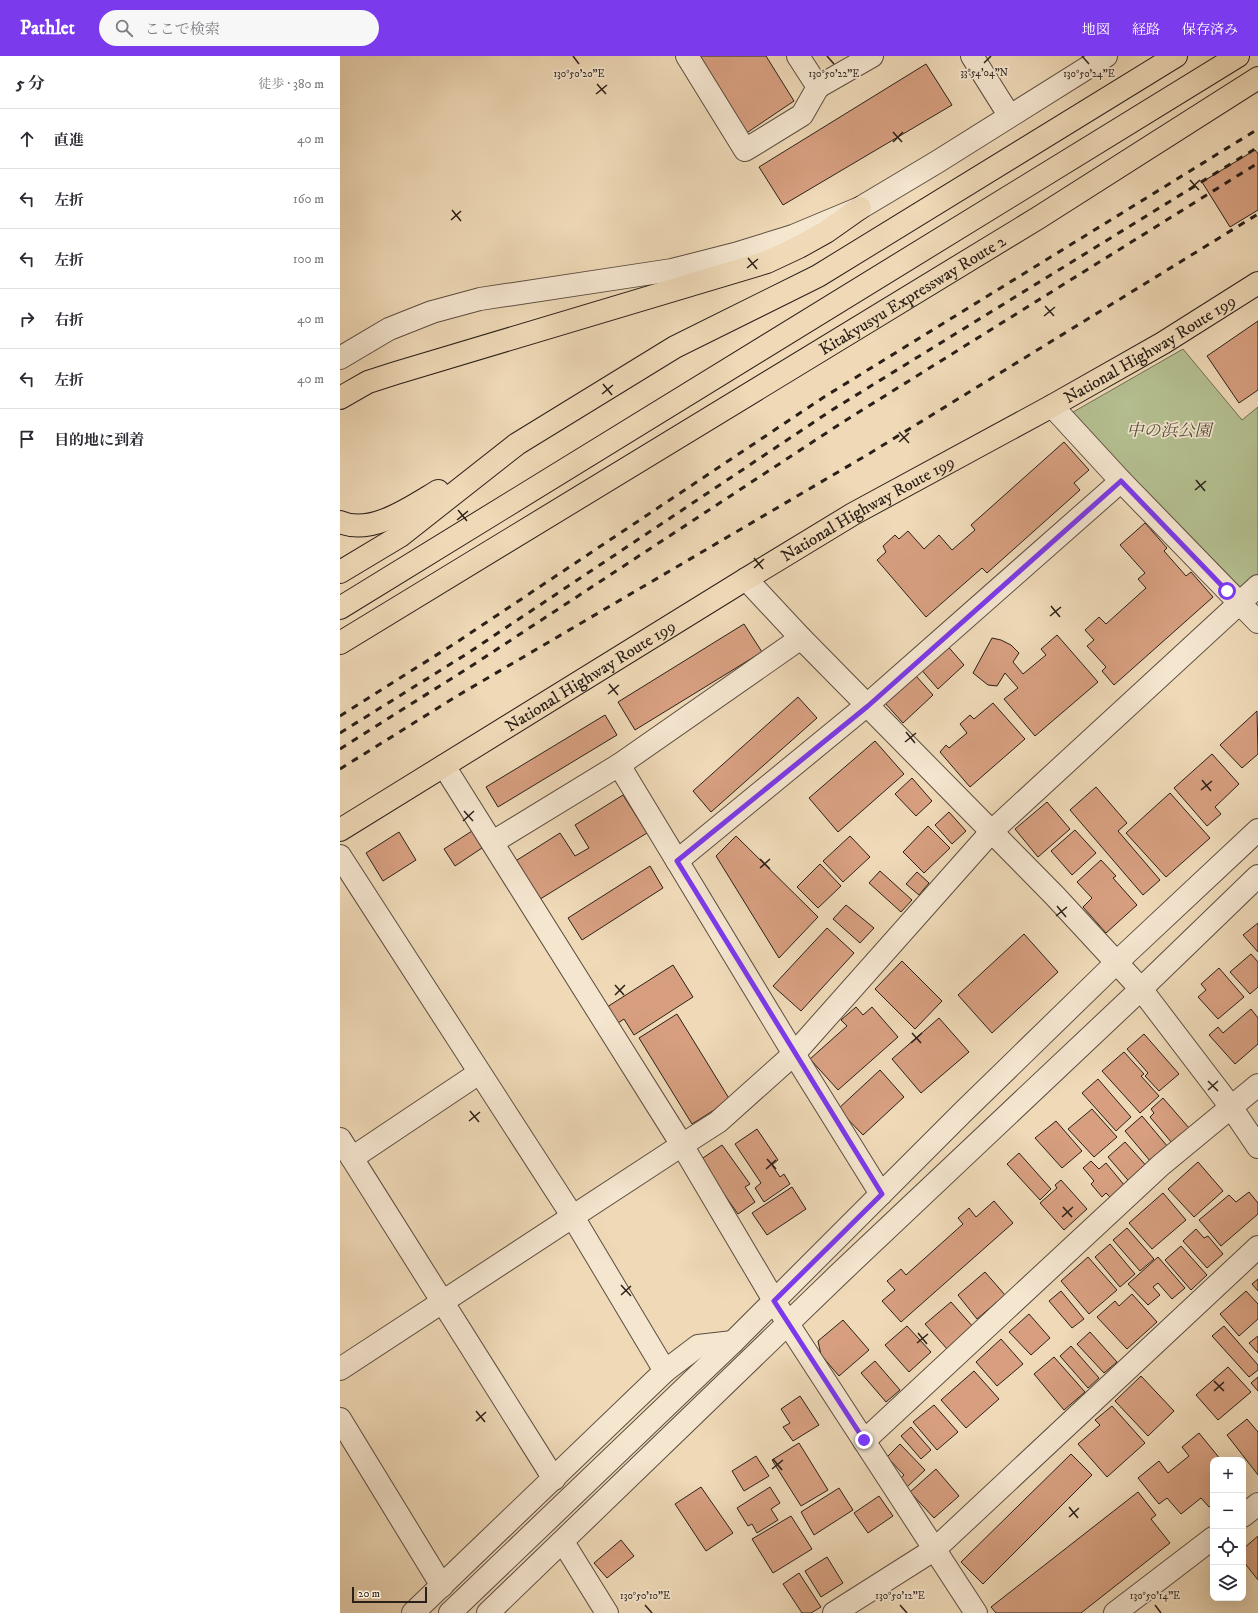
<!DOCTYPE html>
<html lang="ja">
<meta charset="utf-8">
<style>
body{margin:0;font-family:"IM FELL DW Pica","Noto Serif JP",serif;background:#f7f7f7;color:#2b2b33}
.controls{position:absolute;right:12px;bottom:12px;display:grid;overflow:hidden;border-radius:8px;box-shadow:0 4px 16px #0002}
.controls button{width:36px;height:36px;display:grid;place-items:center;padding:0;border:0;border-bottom:1px solid #e1e1e2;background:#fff;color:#2b2b33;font:20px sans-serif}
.scale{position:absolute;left:12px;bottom:10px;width:75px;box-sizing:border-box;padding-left:4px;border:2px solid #2b2019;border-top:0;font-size:11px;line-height:14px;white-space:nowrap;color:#2b2019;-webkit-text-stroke:3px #f5e6d0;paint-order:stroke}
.stop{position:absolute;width:12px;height:12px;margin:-9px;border:3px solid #7c3aed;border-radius:50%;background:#fff}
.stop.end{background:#7c3aed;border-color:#fff;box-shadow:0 1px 4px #0008}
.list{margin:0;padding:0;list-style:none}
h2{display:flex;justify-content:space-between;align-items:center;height:52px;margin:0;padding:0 16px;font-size:17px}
h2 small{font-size:13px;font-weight:400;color:#7c7c81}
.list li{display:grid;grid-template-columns:26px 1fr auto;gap:12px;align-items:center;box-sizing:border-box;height:60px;padding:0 16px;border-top:1px solid #e1e1e2}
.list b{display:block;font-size:15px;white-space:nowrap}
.list em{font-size:13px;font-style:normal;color:#7c7c81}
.icon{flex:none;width:22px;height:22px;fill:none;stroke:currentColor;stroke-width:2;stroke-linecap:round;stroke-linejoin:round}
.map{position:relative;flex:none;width:918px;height:1557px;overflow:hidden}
header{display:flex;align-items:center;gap:24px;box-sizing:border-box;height:56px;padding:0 20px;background:#7c3aed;color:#fff}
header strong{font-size:19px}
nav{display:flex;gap:22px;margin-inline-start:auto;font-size:14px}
.search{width:280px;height:36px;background:#f7f7f7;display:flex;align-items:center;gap:10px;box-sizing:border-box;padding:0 14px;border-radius:22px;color:#7c7c81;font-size:15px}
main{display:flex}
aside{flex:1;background:#fff}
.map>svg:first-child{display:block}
.green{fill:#b5c091;stroke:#707055}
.building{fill:#d79f80;stroke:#2b2019}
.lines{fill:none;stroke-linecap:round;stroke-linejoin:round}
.minor-casing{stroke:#5c4e40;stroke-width:24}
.highway-casing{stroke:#2b2019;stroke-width:24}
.minor{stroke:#f5e6d0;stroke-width:22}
.highway{stroke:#efd9b7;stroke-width:22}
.rail{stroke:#2b2019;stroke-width:3;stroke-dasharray:7 7;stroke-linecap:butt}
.route{stroke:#7c3aed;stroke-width:5}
.ticks{fill:none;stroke:#2b2019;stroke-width:1.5}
.labels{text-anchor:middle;stroke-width:3.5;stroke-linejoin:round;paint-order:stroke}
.street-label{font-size:17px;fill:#2b2019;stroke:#f5e6d0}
.park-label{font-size:17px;font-style:italic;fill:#54503d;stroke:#f5e6d0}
.ticks-label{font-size:10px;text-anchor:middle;fill:#2b2019;stroke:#f5e6d0;stroke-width:3.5;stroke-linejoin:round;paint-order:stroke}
</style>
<header>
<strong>Pathlet</strong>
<div class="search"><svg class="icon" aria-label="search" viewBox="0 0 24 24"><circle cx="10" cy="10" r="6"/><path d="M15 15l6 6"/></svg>ここで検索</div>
<nav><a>地図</a><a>経路</a><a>保存済み</a></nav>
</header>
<main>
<aside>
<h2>5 分<small>徒歩 · 380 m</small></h2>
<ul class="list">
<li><svg class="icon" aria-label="ahead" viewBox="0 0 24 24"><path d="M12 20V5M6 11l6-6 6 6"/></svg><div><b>直進</b></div><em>40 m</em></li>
<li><svg class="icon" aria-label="left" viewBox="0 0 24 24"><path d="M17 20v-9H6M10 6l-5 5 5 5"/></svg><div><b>左折</b></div><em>160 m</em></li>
<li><svg class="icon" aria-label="left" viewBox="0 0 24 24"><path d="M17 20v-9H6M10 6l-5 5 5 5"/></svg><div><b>左折</b></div><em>100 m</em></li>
<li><svg class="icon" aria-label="right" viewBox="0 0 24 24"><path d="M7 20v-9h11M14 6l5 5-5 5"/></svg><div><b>右折</b></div><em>40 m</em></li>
<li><svg class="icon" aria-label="left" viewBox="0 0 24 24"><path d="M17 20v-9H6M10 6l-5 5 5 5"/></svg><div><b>左折</b></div><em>40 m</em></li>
<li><svg class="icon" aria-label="arrive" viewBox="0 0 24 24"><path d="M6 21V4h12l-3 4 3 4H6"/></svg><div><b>目的地に到着</b></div></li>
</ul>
</aside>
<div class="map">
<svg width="918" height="1557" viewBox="0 0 918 1557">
<rect width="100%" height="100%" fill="#efd9b7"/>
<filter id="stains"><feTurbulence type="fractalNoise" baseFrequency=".005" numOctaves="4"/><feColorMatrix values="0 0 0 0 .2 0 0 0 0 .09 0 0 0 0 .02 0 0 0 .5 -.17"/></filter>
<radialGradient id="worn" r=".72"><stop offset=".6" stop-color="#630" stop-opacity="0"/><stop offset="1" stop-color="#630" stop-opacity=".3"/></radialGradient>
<path class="green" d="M843 293 902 364 918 351V521L901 537 728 359Z"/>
<g class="building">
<path d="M356 0H426L454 45 405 78Z"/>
<path d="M586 8 612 49 443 149 419 111Z"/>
<path d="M915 94 918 98V154L890 171 862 126Z"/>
<path d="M918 265V334L899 347 867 300Z"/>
<path d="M724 386 749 414 734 427 740 434 647 517 642 512 586 561 537 504 546 496 543 490 555 479 559 483 568 475 584 493 599 479 612 494 635 474 631 469Z"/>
<path d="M805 467 827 492 824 495 846 520 851 516 873 541 774 629 762 615 766 611 747 590 754 584 745 574 759 561 766 568 806 532 798 523 805 517 780 489Z"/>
<path d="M404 568 422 596 295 674 278 646Z"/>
<path d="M717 579 758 626 695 680 664 643 678 632 665 617 657 630 648 629 633 617 652 582 661 584 671 589 679 597 673 606 683 618 706 599 701 593Z"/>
<path d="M605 587 624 609 598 633 579 611Z"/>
<path d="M576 620 593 639 563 667 545 647Z"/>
<path d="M458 641 477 662 371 756 353 735Z"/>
<path d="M653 647 685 683 630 731 600 696 606 689 609 692 627 677 620 668 630 659 634 663Z"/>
<path d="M917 655 918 698 902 712 880 689Z"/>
<path d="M265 659 277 679 158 751 146 731Z"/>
<path d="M535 685 564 718 498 776 469 742Z"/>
<path d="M872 698 899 728 875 751 881 758 867 770 834 732Z"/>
<path d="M572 722 592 745 576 760 555 738Z"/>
<path d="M756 731 787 767 778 775 820 824 803 839 730 754Z"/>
<path d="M830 737 870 782 826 821 786 777Z"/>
<path d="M283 739 307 777 197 845 174 806 220 777 235 800 249 792 235 769Z"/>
<path d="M707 746 730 773 698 801 675 773Z"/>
<path d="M609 756 626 775 612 788 595 769Z"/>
<path d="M588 770 610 792 584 817 563 796Z"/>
<path d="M735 774 756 797 732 819 711 795Z"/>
<path d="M132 775 142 792 115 810 104 793Z"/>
<path d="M59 776 76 804 43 825 26 797Z"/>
<path d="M396 780 478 861 439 902 376 800Z"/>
<path d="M510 780 530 801 503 826 483 805Z"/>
<path d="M761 804 776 820 773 822 797 849 766 877 743 851 752 842 737 826Z"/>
<path d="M480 808 501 830 478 852 457 831Z"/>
<path d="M310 810 323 832 242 884 228 862Z"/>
<path d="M540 815 572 844 561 856 529 827Z"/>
<path d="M577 816 589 827 579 839 566 828Z"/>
<path d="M506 849 534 872 520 887 493 863Z"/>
<path d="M918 867V896L903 879Z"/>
<path d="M487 872 514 897 461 955 433 930Z"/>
<path d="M684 878 718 916 652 977 618 939Z"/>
<path d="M911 898 918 906V931L910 938 890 916Z"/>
<path d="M562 905 602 945 575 973 535 933Z"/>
<path d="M333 909 353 941 294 979 284 963 278 967 267 951Z"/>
<path d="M879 912 904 941 878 963 858 941 866 934 861 928Z"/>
<path d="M516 951 523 959 532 951 558 981 498 1034 470 1003 507 970 501 964Z"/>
<path d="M911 953 918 962V988L895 1008 869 979 878 971 883 977Z"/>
<path d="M337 958 390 1044 352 1068 299 982Z"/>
<path d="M599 962 629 996 581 1037 552 1003Z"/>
<path d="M804 978 839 1018 819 1035 805 1020 808 1017 787 993Z"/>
<path d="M784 996 804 1018 801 1020 819 1040 800 1057 762 1015Z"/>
<path d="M540 1014 564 1041 523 1079 498 1053Z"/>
<path d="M758 1023 791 1061 776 1075 742 1037Z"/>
<path d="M823 1042 849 1072 832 1087 810 1061 814 1057 811 1053Z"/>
<path d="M752 1053 777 1081 754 1101 728 1073Z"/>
<path d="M802 1060 828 1091 811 1106 785 1075Z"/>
<path d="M716 1065 742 1095 722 1112 695 1082Z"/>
<path d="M417 1073 438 1104 432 1109 440 1121 444 1118 450 1128 424 1146 415 1132 421 1127 395 1088Z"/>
<path d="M785 1086 810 1114 793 1130 768 1101Z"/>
<path d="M382 1089 410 1128 405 1131 415 1146 398 1158 360 1104Z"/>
<path d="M679 1097 711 1133 700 1144 667 1108Z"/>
<path d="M751 1105 759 1113 766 1107 785 1130 771 1142 766 1137 762 1141 751 1128 754 1125 743 1112Z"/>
<path d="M858 1106 883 1135 854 1161 828 1133Z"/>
<path d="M721 1124 747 1153 724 1174 700 1147 717 1132 715 1129Z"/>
<path d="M452 1131 466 1153 427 1179 412 1157Z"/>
<path d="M909 1136 918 1147V1158L881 1190 859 1164 889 1139 896 1146Z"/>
<path d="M823 1137 846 1164 812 1193 789 1167Z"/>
<path d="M654 1145 673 1167 561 1266 542 1245 555 1234 547 1225 561 1213 566 1219 623 1168 618 1162 629 1152 636 1161Z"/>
<path d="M787 1172 814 1203 800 1215 773 1184Z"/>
<path d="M856 1173 864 1182 868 1180 883 1198 867 1212 843 1185Z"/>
<path d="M770 1188 795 1218 780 1231 755 1201Z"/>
<path d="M841 1190 867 1219 851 1234 825 1204Z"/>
<path d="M748 1201 777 1234 749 1258 721 1225Z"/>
<path d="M818 1201 845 1232 832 1243 818 1227 813 1231 820 1239 808 1249 788 1228Z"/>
<path d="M645 1216 665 1239 637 1263 618 1239Z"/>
<path d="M918 1223V1235L912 1228Z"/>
<path d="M721 1235 744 1263 732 1272 709 1245Z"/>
<path d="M906 1235 918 1248V1263L899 1280 880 1258Z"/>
<path d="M792 1238 817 1266 787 1293 757 1261 775 1245 779 1250Z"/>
<path d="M611 1246 634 1272 608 1294 585 1268Z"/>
<path d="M689 1258 710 1282 691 1299 669 1276Z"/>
<path d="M503 1264 529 1294 499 1320 481 1299 478 1285Z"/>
<path d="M567 1270 591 1296 569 1316 545 1289Z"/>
<path d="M884 1270 918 1309V1314L909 1321 872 1280Z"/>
<path d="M750 1276 777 1306 764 1317 737 1288Z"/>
<path d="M918 1280V1297L909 1287Z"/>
<path d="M661 1283 683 1308 657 1330 636 1306Z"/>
<path d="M731 1290 759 1322 748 1332 720 1300Z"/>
<path d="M714 1301 745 1336 724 1354 694 1318Z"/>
<path d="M535 1305 560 1334 546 1346 521 1317Z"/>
<path d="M888 1311 911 1336 878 1364 856 1339Z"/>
<path d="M634 1315 659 1343 626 1372 601 1344Z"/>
<path d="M801 1320 834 1355 808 1380 775 1345Z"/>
<path d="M918 1321V1335L911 1327Z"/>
<path d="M460 1340 479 1369 453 1385 443 1371 450 1367 441 1353Z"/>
<path d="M594 1349 618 1376 597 1394 573 1366Z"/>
<path d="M772 1350 805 1387 767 1421 738 1388 760 1369 755 1364Z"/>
<path d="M907 1363 918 1376V1419L887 1379Z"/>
<path d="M571 1371 591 1394 581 1403 561 1380Z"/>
<path d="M859 1377 881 1404H873V1448L869 1451 861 1442 841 1458 827 1442 819 1448 798 1422 819 1405 828 1417 849 1400 842 1391Z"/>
<path d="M459 1387 488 1434 461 1450 432 1404Z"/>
<path d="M560 1388 585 1414 567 1431 560 1423 564 1419 547 1401Z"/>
<path d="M731 1398 752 1419 643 1528 621 1506Z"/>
<path d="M416 1400 429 1420 404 1435 392 1415Z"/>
<path d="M596 1413 619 1440 594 1462 570 1436Z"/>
<path d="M361 1431 393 1477 366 1495 335 1448Z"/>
<path d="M430 1431 440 1447 431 1453 438 1464 417 1477 412 1468 408 1470 397 1452Z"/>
<path d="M499 1432 513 1454 474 1479 461 1456Z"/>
<path d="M798 1436 816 1459 811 1463 830 1487 741 1557H656L651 1551Z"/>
<path d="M539 1440 553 1460 528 1477 514 1457Z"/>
<path d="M451 1460 472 1493 433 1517 412 1483Z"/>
<path d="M918 1480V1524L903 1505V1493Z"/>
<path d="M281 1484 294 1500 267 1522 254 1507Z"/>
<path d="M487 1501 503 1527 481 1541 465 1515Z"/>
<path d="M459 1517 481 1551 471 1557H462L443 1528Z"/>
</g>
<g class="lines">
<g class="minor-casing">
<g id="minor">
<path d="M347 0 405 94 462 59 478 31"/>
<path d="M458 0 478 31 532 0"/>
<path d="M632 0 669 59"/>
<path d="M0 302 49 273 92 256 140 243 332 214 395 198 453 180 520 152 597 106 766 0"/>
<path d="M712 350 781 425 918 566"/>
<path d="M406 523 461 582 715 840 801 933 891 1051 918 1091"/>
<path d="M279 709 454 998 541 1138"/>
<path d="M104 710 342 1089 448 1268 636 1557"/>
<path d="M153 786 279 709 461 582"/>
<path d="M0 800 233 1161 325 1315"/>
<path d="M337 805 527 649 781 425"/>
<path d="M0 1083 214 1423"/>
<path d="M12 1102 139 1017"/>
<path d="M0 1313 342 1089 378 1066 454 998 652 775 918 530"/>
<path d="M0 1363 102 1530"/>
<path d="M524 1385 821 1109 918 1029"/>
<path d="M903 1460 918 1448"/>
<path d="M223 1486 267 1557"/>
<path d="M73 1557 325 1315 358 1290 393 1286"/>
<path d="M110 1557 393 1286 624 1055 777 906 918 774"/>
<path d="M148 1557 498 1219 801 933 918 820"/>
<path d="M494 1557 595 1493 918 1191"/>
<path d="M775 1557 873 1482"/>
</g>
</g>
<g class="highway-casing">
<g id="highway">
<path d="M0 342 28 326 56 317 427 206 459 191 486 176 520 152"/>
<path d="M0 466C31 480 73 450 98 435"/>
<path d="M0 516 60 480 177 388 335 291 478 220 836 0"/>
<path d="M0 552 898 0"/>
<path id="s1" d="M0 587 698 162 918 22"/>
<path id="s2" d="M0 774 406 523 513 458 712 350 823 287 918 227"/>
</g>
</g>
<use href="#minor" class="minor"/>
<use href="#highway" class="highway"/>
<g class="rail">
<path d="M0 660 117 586 484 341 918 73"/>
<path d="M0 677 125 599 492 354 918 91"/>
<path d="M0 693 136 607 503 366 918 107"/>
<path d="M0 713 117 640 527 399 918 158"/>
</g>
</g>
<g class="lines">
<path class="route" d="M524 1384 434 1245 542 1138 337 805 528 650 781 425 887 535"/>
</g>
<path class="ticks" d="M233 0 239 8M487 0 494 8M742 0 749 8M644 7 651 0M257 28 266 38M256 38 267 29M553 76 562 86M553 86 563 76M850 124 859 134M849 134 860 124M112 154 121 165M111 164 121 155M408 202 417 213M407 212 418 203M705 250 714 260M704 260 715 251M263 328 272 339M262 338 273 329M559 376 569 387M559 386 569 377M856 424 865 435M855 434 866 425M118 454 127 465M117 464 128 455M414 502 423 513M414 512 424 503M711 550 720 561M710 560 721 551M269 628 278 639M268 638 279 629M566 676 575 687M565 686 576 677M862 724 871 735M861 734 872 725M124 755 133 765M123 765 134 755M420 803 430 813M420 812 430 803M717 850 726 861M716 860 727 851M275 929 284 939M275 939 285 929M572 977 581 987M571 987 582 977M868 1025 878 1035M868 1034 878 1025M130 1055 139 1066M129 1065 140 1056M427 1103 436 1113M426 1113 436 1104M723 1151 732 1161M722 1161 733 1151M281 1229 291 1240M281 1239 291 1230M578 1277 587 1288M577 1287 588 1278M874 1325 884 1335M874 1335 884 1326M136 1355 145 1366M136 1365 146 1356M433 1403 442 1414M432 1413 443 1404M729 1451 738 1462M729 1461 739 1452M305 1549 312 1557M560 1549 567 1557M815 1549 821 1557"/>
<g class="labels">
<g class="street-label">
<text dy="6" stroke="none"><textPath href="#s1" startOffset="670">Kitakyusyu Expressway Route 2</textPath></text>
<text dy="6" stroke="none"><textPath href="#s2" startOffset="942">National Highway Route 199</textPath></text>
<text dy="6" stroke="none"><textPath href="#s2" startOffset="618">National Highway Route 199</textPath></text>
<text dy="6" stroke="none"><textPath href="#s2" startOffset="294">National Highway Route 199</textPath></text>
</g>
<g class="park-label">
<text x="829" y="380">中の浜公園</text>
</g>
</g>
<g class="ticks-label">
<text x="644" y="20">33°54'04"N</text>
<text x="239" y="21">130°50'20"E</text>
<text x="494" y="21">130°50'22"E</text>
<text x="749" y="21">130°50'24"E</text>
<text x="305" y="1543">130°50'10"E</text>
<text x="560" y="1543">130°50'12"E</text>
<text x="815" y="1543">130°50'14"E</text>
</g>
<rect width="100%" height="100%" filter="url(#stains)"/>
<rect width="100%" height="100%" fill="url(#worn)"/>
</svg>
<div class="controls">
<button>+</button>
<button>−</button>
<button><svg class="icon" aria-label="locate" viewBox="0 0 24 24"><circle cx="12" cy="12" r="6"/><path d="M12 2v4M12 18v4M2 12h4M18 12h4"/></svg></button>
<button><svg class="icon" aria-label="layers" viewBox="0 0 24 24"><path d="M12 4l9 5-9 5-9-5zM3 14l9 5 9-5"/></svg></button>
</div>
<div class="scale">20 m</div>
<div class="stop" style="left:887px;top:535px"></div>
<div class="stop end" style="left:524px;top:1384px"></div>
</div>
</main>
